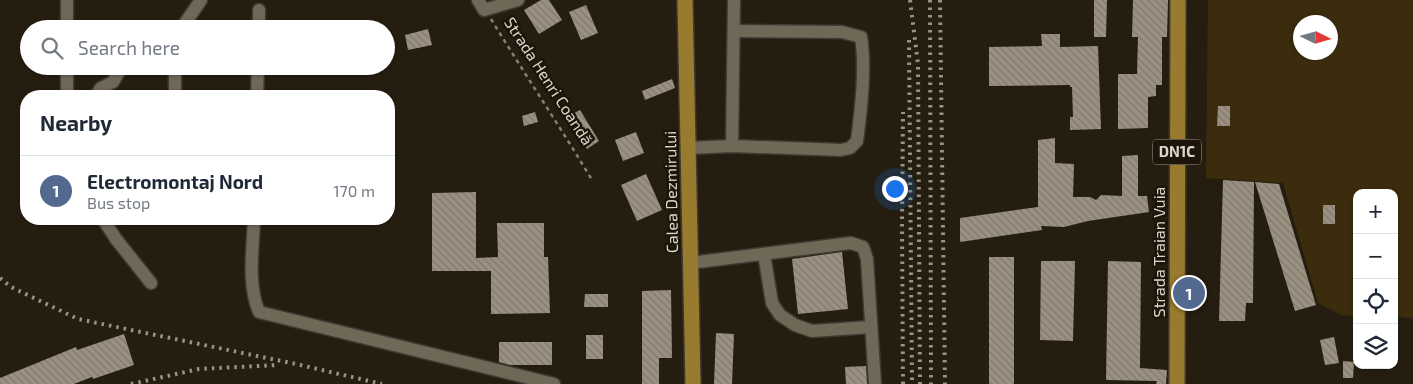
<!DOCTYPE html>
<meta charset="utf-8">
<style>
body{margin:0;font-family:"Exo 2",sans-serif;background:#f2f2f3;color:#1f2937}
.controls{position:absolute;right:15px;bottom:15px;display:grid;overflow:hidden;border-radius:10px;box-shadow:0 1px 4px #0004}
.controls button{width:45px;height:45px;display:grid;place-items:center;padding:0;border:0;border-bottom:1px solid #e0e1e3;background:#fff;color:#1f2937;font:25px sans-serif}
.compass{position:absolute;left:1293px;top:15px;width:45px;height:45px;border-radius:50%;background:#fff;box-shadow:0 1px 4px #0004;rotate:95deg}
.you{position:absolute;left:894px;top:188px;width:18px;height:18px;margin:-12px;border:4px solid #fff;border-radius:50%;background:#1a73e8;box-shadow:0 0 0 8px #1a73e833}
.badge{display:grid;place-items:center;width:32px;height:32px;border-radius:50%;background:#536990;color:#fff;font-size:16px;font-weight:700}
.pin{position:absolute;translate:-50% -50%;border:2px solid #fff;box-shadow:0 1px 5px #0006}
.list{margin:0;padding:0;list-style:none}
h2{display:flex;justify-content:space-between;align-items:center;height:65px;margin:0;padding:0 20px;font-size:21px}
h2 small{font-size:16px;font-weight:400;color:#747a83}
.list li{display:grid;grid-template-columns:32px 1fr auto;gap:15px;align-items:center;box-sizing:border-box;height:70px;padding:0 20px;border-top:1px solid #e0e1e3}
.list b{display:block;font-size:19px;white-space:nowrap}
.list p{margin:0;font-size:16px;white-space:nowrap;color:#747a83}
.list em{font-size:16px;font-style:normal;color:#747a83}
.icon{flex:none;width:28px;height:28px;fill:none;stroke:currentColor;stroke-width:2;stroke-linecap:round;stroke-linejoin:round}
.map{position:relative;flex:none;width:1413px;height:384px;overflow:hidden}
.search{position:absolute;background:#fff;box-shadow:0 1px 4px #0004;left:20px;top:20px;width:375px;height:55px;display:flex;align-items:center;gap:12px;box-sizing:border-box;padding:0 18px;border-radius:28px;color:#747a83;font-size:19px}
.panel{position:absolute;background:#fff;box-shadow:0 1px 4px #0004;left:20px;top:90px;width:375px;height:135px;border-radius:20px}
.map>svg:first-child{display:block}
.green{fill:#3b2c0d;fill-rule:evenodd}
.building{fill:url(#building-back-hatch)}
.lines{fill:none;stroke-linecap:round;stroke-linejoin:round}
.minor-casing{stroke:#3f3932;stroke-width:15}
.major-casing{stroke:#3f3932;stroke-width:18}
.path{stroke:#857f74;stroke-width:2.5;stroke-dasharray:4 4;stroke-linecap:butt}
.minor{stroke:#706857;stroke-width:12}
.major{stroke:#997b2f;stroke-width:15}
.rail{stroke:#989388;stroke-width:4;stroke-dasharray:2.5 5;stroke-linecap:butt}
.labels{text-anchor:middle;stroke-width:5;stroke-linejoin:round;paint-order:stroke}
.shield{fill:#1c1508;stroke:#a29c92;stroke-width:1}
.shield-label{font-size:15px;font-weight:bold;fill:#dbd6cd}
.street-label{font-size:16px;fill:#dbd6cd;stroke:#1c1508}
</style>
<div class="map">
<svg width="1413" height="384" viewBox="0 0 1413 384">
<defs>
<pattern id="building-back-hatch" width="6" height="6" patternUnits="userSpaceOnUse" patternTransform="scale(1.25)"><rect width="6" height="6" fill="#9a9180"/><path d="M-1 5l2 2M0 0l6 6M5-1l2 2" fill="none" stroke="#80796c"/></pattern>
</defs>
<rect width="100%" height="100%" fill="#251e10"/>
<path class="green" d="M1208 0H1413V318L1394 317V193H1357V316L1341 315 1318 303 1283 183 1206 178ZM1300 22H1330V52H1300Z"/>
<g class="building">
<path d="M541 0H549L562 20 539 34 524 10Z"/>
<path d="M1094 0H1107L1106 37H1094Z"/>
<path d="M1133 0H1168L1167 37H1162V85H1156V96L1148 97V128L1118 129V74H1137L1138 37H1132Z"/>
<path d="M586 5 598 33 581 40 569 12Z"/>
<path d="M428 29 432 45 408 50 405 35Z"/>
<path d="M1041 34H1060V47L1098 46 1101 129 1070 130V117H1073L1072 87H1070V85L989 86V47L1042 46Z"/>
<path d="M672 79 675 88 645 100 642 91Z"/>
<path d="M1218 106H1230V126H1217Z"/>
<path d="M580 110 599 141 587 149 567 117Z"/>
<path d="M535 112 538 122 524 126 522 116Z"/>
<path d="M636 132 644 153 623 161 615 140Z"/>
<path d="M1055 138V163L1074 164 1073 197H1090L1096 200 1101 195 1122 196V156L1138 155V196H1147L1149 212 1088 221 1064 227 1041 226 1042 230 960 242V218L1038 207V140Z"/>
<path d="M646 174 662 210 637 221 621 185Z"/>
<path d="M1223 180 1254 182 1253 303H1246L1245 321H1219Z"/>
<path d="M1255 182 1279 184 1316 305 1295 311Z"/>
<path d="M476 192V258L498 257 497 223H544V257H548L550 313 491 314V271H432V193Z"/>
<rect x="1323" y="205" width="12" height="19"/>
<path d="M842 252 848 309 798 314 792 259Z"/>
<rect x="989" y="257" width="25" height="127"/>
<path d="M1041 261H1075L1073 341 1040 340Z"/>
<path d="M1108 261 1141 262 1140 368 1167 370 1166 384H1156L1157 381 1106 380Z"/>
<path d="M671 290 672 358H659V384H642V291Z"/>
<path d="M585 294H608V307H584Z"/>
<path d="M716 333 734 334 732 384H714Z"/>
<path d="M124 334 134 365 93 379 92 377 74 384H0V378L76 347 77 350Z"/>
<rect x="586" y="335" width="17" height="24"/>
<path d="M1334 337 1339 363 1325 365 1320 340Z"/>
<path d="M499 342H552V365H510L499 362Z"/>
<path d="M1343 361 1354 362 1353 378H1343Z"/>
<path d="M866 366 867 384H846L845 367Z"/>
</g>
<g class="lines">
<g class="minor-casing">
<g id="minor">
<path d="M67 0V29"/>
<path d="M478 0 484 10 518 0"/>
<path d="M181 29 201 0"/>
<path d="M259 29V10"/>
<path d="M67 66V96"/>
<path d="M175 66V96"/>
<path d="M96 96 101 88 113 82 122 66"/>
<path d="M257 96 258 66"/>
<path d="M732 146 734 0"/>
<path d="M688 148 732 146 841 150 850 148 857 141C861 110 866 68 861 37L842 32 734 31"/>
<path d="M103 219 116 239 151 283"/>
<path d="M254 219C253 249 247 284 259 312L554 384"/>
<path d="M764 254 772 303 780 315 795 325 812 331 871 327"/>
<path d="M690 263 851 243 863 247 867 259 875 384"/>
</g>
</g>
<g class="major-casing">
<g id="major">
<path d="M685 0 693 384"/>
<path d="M1177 384 1178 0"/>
</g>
</g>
<path class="path" d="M491 19C524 73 559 125 592 180"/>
<use href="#minor" class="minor"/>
<use href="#major" class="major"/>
<g class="rail">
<path d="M910 0 918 64 920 384"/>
<path d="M930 0 931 384"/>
<path d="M940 0 945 384"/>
<path d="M909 40 912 384"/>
<path d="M0 278 11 287 78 319 296 364 382 384"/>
<path d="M131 384 199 369 278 365"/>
<path d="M903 384 902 227 903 112"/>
</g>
</g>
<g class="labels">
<rect class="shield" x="1153" y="139.5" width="48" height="25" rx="4"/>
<g class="shield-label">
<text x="1177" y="157">DN1C</text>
</g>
<g class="street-label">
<text transform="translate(549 81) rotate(57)" y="6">Strada Henri Coandă</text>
<text transform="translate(671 192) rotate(-91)" y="6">Calea Dezmirului</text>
<text transform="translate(1159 252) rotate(-90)" y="6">Strada Traian Vuia</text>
</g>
</g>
</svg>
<div class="controls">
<button>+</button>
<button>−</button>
<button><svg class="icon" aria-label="locate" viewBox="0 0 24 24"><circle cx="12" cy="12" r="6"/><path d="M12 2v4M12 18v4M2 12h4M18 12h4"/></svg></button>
<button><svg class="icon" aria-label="layers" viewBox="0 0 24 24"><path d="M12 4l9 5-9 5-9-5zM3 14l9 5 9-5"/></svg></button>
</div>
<svg class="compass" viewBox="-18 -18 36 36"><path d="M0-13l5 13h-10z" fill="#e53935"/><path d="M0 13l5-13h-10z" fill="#747a83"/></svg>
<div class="you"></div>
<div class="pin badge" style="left:1189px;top:293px">1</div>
<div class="search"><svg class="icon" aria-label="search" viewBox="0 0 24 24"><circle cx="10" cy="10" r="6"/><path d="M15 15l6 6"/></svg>Search here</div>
<section class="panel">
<h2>Nearby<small></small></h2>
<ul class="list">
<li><span class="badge">1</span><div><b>Electromontaj Nord</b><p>Bus stop</p></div><em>170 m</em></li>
</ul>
</section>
</div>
